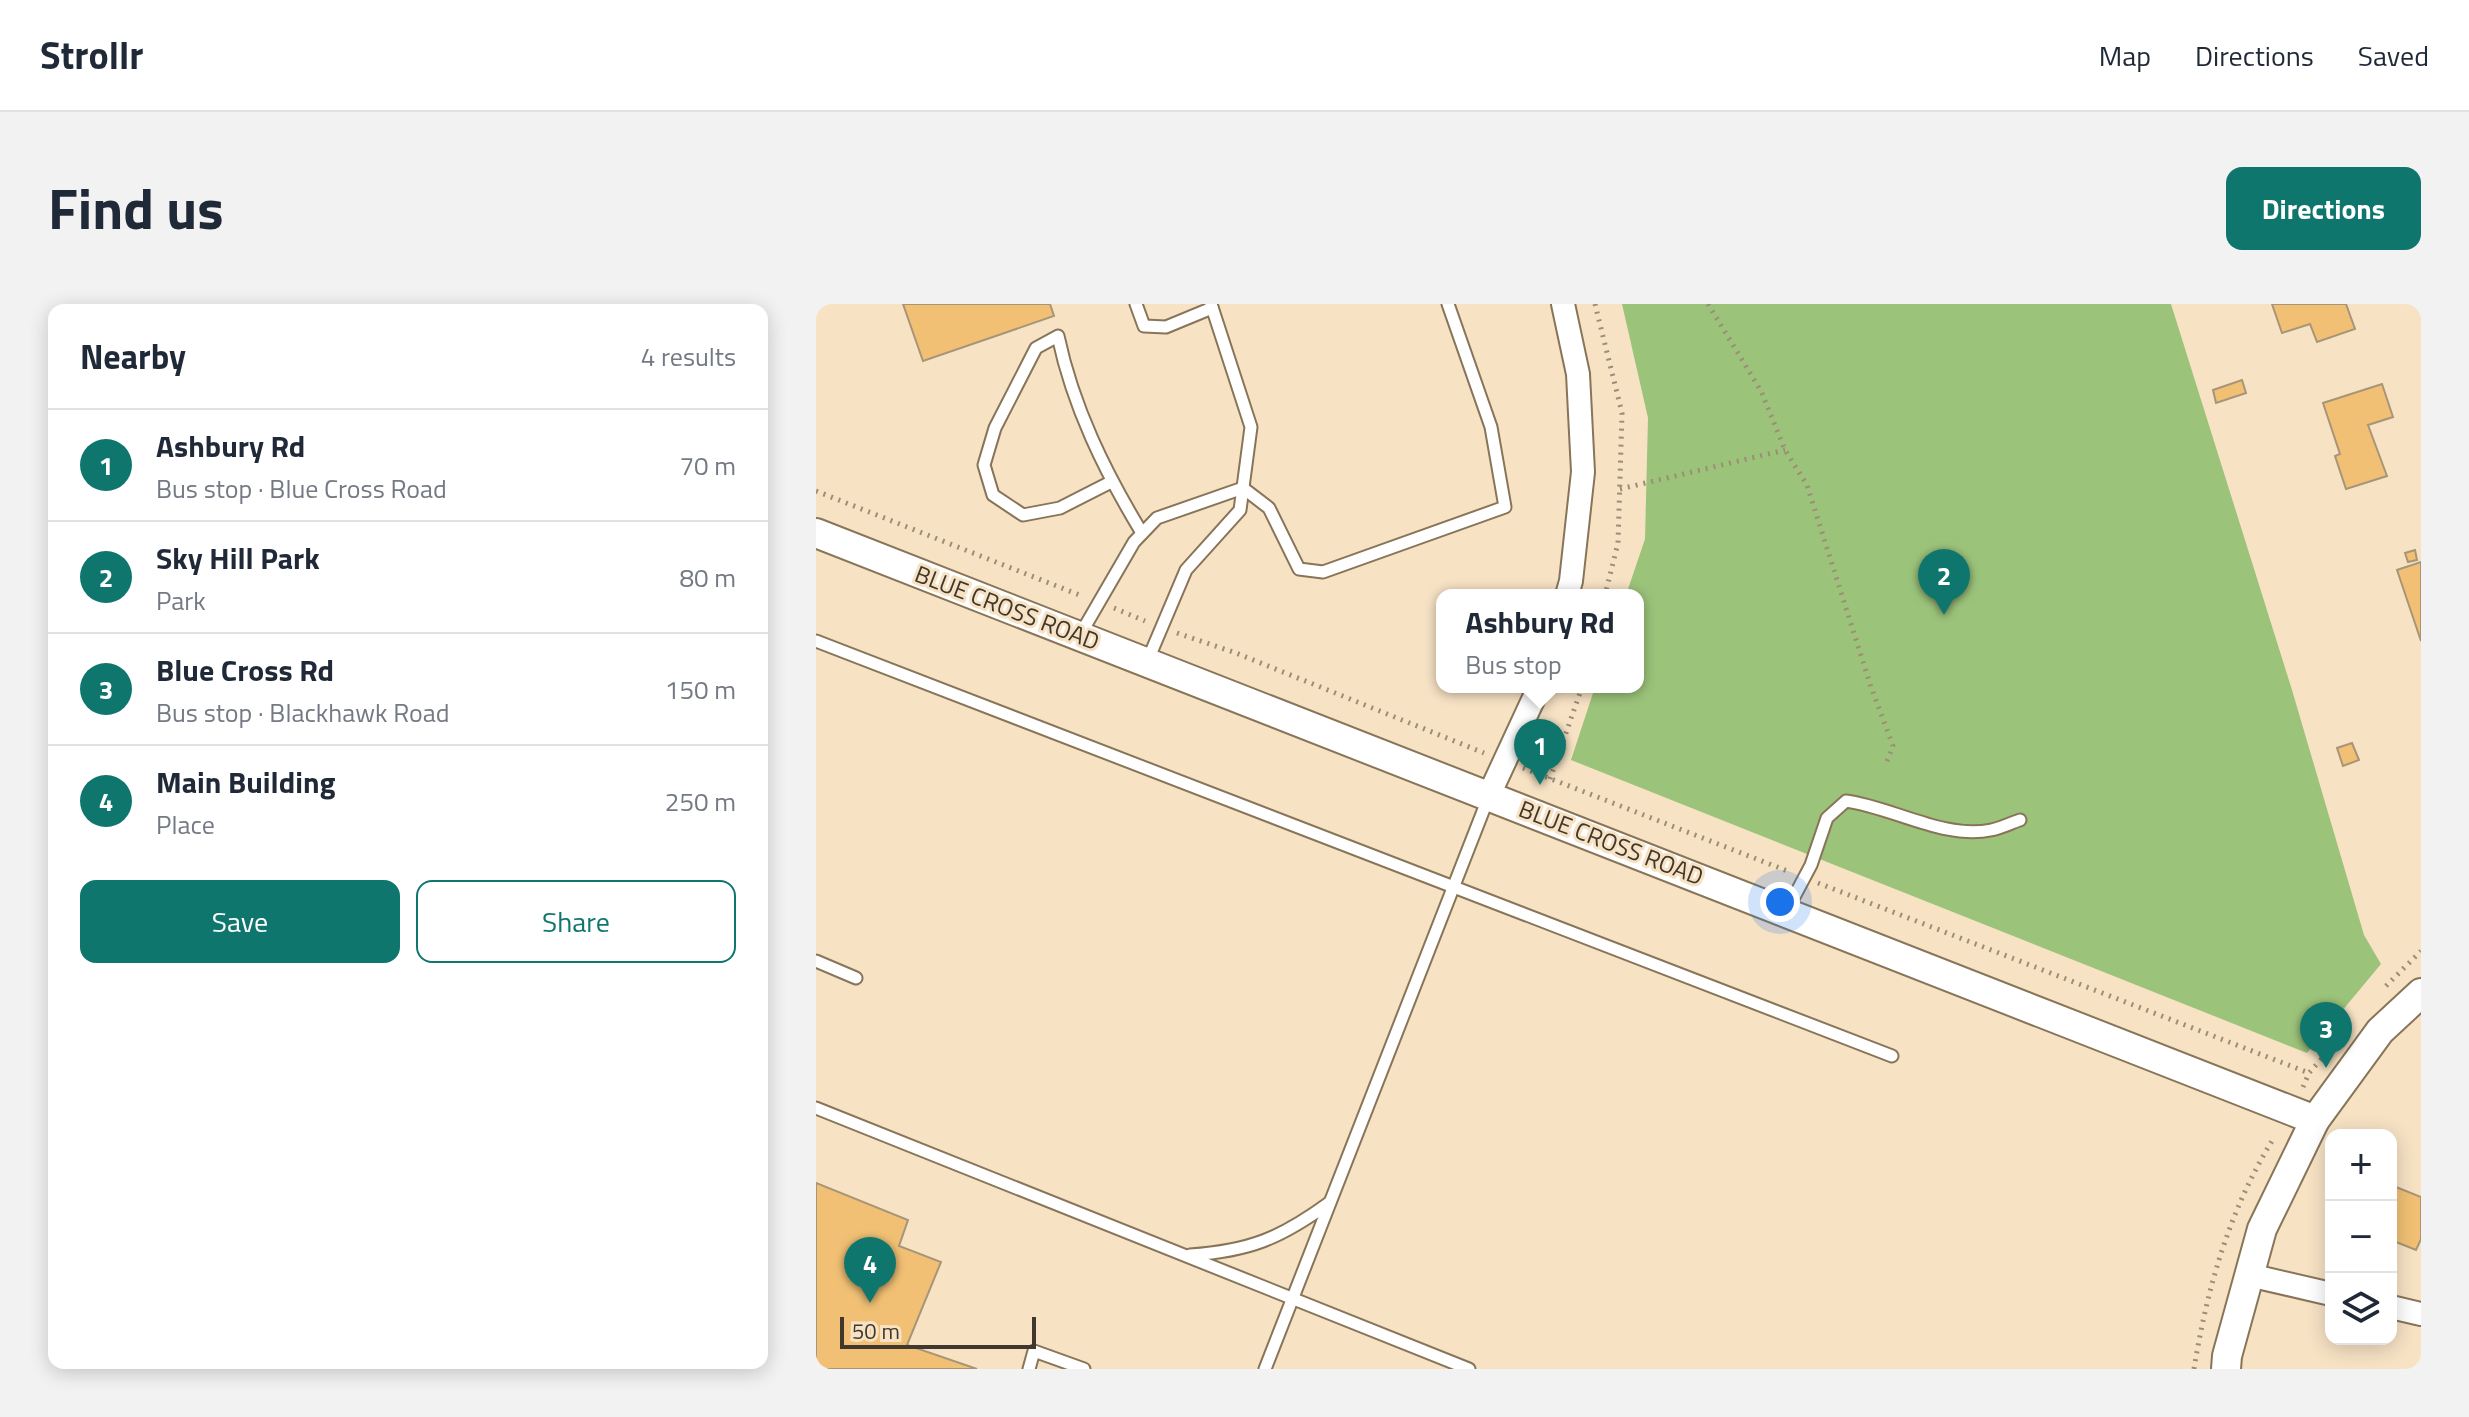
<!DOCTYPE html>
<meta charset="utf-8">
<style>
body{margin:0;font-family:"Titillium Web",sans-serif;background:#f2f2f3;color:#1f2937}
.controls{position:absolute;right:24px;bottom:24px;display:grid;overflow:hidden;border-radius:16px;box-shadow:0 4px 20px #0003}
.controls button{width:72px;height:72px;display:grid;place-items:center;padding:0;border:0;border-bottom:2px solid #e0e1e3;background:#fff;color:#1f2937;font:40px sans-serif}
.scale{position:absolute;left:24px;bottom:20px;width:196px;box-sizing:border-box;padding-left:8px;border:4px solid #40382c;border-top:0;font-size:22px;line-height:28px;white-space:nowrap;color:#40382c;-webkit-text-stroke:6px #f7e2c4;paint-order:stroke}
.you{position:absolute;left:964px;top:598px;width:28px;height:28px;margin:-20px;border:6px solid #fff;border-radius:50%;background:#1a73e8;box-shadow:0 0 0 12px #1a73e833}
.badge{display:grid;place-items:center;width:52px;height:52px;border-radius:50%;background:#0f766e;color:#fff;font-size:26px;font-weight:700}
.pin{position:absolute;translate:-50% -66px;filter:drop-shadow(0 2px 4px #0008)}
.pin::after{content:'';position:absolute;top:42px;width:28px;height:24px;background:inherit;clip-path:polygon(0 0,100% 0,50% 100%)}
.popup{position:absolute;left:620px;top:285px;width:208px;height:104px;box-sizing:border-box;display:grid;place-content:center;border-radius:16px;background:#fff;filter:drop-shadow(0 2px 6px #0005);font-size:26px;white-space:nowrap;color:#747a83}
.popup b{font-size:30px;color:#1f2937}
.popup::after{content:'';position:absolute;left:50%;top:100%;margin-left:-16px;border:16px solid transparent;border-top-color:#fff}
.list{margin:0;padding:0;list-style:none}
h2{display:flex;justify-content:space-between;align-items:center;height:104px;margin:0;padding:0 32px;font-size:34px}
h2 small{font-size:26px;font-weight:400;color:#747a83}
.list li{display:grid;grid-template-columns:52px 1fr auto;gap:24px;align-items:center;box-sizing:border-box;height:112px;padding:0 32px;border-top:2px solid #e0e1e3}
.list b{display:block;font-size:30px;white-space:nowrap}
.list p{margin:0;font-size:26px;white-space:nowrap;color:#747a83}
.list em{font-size:26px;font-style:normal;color:#747a83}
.actions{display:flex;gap:16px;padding:24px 32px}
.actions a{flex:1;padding:18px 0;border:2px solid #0f766e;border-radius:16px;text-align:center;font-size:28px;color:#0f766e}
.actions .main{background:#0f766e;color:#fff}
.icon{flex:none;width:44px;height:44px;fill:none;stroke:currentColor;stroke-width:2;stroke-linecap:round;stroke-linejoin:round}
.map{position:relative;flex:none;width:1605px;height:1065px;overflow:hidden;border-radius:16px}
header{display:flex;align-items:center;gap:48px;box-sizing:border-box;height:112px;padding:0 40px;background:#fff;border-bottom:2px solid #e0e1e3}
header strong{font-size:38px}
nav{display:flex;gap:44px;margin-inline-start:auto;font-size:28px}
.intro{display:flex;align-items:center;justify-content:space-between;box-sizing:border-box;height:192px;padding:0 48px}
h1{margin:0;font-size:56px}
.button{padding:20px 36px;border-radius:16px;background:#0f766e;color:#fff;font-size:28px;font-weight:700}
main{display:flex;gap:48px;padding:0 48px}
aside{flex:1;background:#fff;border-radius:16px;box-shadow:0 4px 20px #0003}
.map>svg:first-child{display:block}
.green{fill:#9cc37a}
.building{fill:#f1c074;stroke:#a89578;stroke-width:2}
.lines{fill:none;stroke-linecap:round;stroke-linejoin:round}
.service-casing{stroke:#887559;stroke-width:15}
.minor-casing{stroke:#887559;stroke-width:26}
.tertiary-casing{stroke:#887559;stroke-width:32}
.path{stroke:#9c8d78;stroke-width:5;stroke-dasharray:2 6;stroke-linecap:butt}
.service{stroke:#fff;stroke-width:11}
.minor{stroke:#fff;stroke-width:22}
.tertiary{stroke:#fff;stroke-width:28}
.labels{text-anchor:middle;stroke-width:6;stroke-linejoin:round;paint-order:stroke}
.street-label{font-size:24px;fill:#40382c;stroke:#f7e2c4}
</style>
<header>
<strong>Strollr</strong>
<nav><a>Map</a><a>Directions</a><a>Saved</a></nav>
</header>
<div class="intro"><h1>Find us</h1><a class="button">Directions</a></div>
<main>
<aside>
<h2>Nearby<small>4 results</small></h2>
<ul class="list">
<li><span class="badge">1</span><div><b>Ashbury Rd</b><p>Bus stop · Blue Cross Road</p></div><em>70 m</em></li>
<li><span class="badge">2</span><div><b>Sky Hill Park</b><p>Park</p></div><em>80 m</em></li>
<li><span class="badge">3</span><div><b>Blue Cross Rd</b><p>Bus stop · Blackhawk Road</p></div><em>150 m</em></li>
<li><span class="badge">4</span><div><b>Main Building</b><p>Place</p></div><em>250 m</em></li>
</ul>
<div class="actions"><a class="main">Save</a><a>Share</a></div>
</aside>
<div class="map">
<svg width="1605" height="1065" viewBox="0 0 1605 1065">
<rect width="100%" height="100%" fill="#f7e2c4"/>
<path class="green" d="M806 0H1355L1476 386 1548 631 1565 660 1491 749 755 456 779 383H822V291H810L829 235 832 114Z"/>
<g class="building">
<path d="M87 0H234L238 12 107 57Z"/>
<path d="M1456 0H1530L1539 25 1501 38 1494 20 1466 29Z"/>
<path d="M1426 76 1430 89 1400 99 1397 86Z"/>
<path d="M1566 80 1577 113 1552 121 1571 172 1530 185 1519 152 1524 150 1507 99Z"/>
<path d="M1599 246 1601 256 1592 258 1589 249Z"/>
<path d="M1605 258V337L1581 266Z"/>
<path d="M1536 439 1543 456 1527 462 1521 444Z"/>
<path d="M0 879 92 916 83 942 125 958 91 1041 161 1065H0Z"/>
<path d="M1575 881 1605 893V935L1600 946 1575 936Z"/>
</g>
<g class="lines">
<g class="service-casing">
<g id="service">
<path d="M320 0 328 22 350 23 396 4"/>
<path d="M295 178 244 204 207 211 177 191 168 161 179 124 220 44 242 32C257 103 289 168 326 229"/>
<path d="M427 184 453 204 483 265 507 268 689 203 675 123 632 0"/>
<path d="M264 331 318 238 341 214 427 184"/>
<path d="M0 337 1076 752"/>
<path d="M331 358 370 266 424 206 435 123 395 0"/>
<path d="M970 608 995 561 1011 514 1030 497C1076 503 1129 536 1175 526 1185 524 1195 519 1204 516"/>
<path d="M0 657 40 674"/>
<path d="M0 804 653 1065"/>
<path d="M374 951C434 947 465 934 513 899"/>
<path d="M213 1065 218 1047 268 1065"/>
<path d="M449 1065 673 492"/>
</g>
</g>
<g class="minor-casing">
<g id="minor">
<path d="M747 0 762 70 767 168 755 277 751 291"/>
<path d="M673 491 723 383"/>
<path d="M1433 971 1515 990"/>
<path d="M1575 1003 1605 1010"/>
</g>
</g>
<g class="tertiary-casing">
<g id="tertiary">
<path d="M0 229 1499 816"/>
<path d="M1410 1065 1411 1052 1446 925 1499 816 1564 727 1605 689"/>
</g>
</g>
<g class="path">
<path d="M779 0 806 109 802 239 789 291"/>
<path d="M892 0 945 87 969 146 991 181 1055 383 1077 442 1070 460"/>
<path d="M804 185 969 146"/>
<path d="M0 187 266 292"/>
<path d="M298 304 329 317"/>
<path d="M361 329 420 349 668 449"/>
<path d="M707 464 974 568"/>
<path d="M734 475 766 383"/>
<path d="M1002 579 1493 769"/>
<path d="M1570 682 1605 647"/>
<path d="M1487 783 1493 769 1516 743"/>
<path d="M1378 1065C1391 985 1413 907 1456 837"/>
</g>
<use href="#service" class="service"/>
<use href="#minor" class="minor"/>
<use href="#tertiary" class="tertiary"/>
</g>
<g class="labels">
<g class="street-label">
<text transform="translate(191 304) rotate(21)" y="8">BLUE CROSS ROAD</text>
<text transform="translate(795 539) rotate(21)" y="8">BLUE CROSS ROAD</text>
</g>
</g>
</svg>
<div class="controls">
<button>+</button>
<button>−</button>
<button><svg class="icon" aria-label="layers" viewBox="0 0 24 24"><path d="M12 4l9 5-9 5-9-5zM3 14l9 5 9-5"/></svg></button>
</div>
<div class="scale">50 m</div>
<div class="you"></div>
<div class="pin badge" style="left:724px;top:481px">1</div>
<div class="popup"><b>Ashbury Rd</b>Bus stop</div>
<div class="pin badge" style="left:1128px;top:311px">2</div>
<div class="pin badge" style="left:1510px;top:764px">3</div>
<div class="pin badge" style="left:54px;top:999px">4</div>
</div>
</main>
